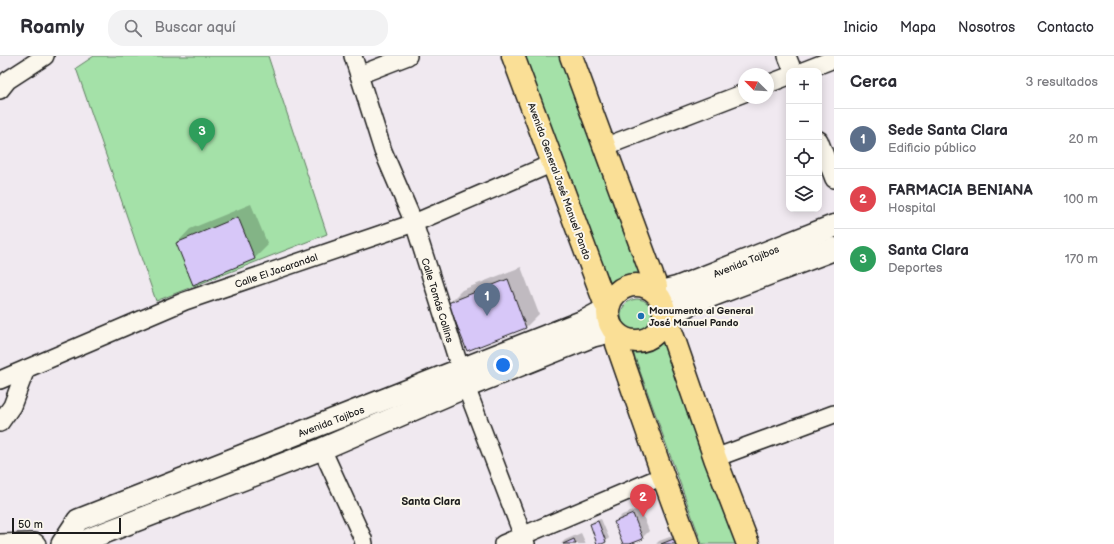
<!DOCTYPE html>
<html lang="es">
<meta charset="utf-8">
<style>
body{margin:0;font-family:"Balsamiq Sans",sans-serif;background:#f2f2f3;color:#2b2b33}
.controls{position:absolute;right:12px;top:12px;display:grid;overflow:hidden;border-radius:8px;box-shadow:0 2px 10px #0003}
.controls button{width:36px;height:36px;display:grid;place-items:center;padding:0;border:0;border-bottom:1px solid #e1e1e2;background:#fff;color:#2b2b33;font:20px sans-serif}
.compass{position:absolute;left:738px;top:12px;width:36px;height:36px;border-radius:50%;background:#fff;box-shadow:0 2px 10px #0003;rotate:294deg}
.scale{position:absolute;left:12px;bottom:10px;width:109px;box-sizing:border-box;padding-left:4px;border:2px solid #1c1c1c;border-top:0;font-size:11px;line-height:14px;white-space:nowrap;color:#1c1c1c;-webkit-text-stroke:3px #fbf7ec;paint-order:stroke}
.you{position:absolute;left:503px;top:309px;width:14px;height:14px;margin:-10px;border:3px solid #fff;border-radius:50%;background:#1a73e8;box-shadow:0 0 0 6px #1a73e833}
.badge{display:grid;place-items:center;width:26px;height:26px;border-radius:50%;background:#d93025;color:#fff;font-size:13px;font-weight:700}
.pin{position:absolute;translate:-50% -33px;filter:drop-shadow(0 1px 2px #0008)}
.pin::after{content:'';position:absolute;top:21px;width:14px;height:12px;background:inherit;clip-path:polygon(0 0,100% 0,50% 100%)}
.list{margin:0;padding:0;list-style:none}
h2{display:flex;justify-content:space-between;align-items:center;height:52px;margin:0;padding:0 16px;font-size:17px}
h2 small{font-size:13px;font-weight:400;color:#7c7c81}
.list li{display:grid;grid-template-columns:26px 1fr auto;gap:12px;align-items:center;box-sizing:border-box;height:60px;padding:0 16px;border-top:1px solid #e1e1e2}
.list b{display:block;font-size:15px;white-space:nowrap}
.list p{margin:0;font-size:13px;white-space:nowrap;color:#7c7c81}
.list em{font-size:13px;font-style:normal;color:#7c7c81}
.icon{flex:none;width:22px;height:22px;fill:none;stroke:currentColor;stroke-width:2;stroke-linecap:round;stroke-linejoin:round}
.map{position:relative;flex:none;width:834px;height:488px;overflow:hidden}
header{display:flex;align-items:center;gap:24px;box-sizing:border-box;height:56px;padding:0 20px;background:#fff;border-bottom:1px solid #e1e1e2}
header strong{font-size:19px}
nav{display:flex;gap:22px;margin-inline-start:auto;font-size:14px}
.search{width:280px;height:36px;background:#f2f2f3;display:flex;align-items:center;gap:10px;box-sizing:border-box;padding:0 14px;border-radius:16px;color:#7c7c81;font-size:15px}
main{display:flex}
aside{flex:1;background:#fff}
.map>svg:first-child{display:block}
.green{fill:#a4e1a8;stroke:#607e62}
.shadow{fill:#0003}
.building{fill:#d7c7f8;stroke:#1c1c1c}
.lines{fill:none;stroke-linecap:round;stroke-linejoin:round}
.minor-casing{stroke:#1c1c1c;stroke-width:20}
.tertiary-casing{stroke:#1c1c1c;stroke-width:24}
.secondary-casing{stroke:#1c1c1c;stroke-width:25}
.primary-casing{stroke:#1c1c1c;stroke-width:25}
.minor{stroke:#fbf7ec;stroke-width:17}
.tertiary{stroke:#fbf7ec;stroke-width:21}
.secondary{stroke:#fbf7ec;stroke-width:22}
.primary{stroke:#fadf96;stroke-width:22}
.poi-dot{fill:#1f6fb2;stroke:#fbf7ec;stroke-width:1.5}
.labels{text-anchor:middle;stroke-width:4;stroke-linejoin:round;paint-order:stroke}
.street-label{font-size:10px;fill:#1c1c1c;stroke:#fbf7ec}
.poi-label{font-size:10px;font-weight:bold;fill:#1c1c1c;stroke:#fbf7ec;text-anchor:start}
.neighbourhood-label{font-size:11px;font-weight:bold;fill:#1c1c1c;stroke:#fbf7ec}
</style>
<header>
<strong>Roamly</strong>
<div class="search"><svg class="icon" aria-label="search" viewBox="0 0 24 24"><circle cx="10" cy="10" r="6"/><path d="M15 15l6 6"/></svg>Buscar aquí</div>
<nav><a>Inicio</a><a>Mapa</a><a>Nosotros</a><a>Contacto</a></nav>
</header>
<main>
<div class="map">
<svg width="834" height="488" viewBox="0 0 834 488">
<rect width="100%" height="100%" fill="#f0e9f0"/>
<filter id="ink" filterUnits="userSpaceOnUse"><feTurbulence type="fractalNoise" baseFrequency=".025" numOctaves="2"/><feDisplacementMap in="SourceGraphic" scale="8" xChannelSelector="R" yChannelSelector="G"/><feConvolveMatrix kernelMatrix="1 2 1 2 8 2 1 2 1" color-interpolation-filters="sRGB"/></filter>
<g filter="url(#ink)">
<g class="green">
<path d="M94 0H268L327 178 156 245 76 12Z"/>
<path d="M524 0H559L640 220C625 218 620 222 608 231Z"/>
<circle cx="637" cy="259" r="16"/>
<path d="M663 281 737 488H702L632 293 642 295 657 288Z"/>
</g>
<g class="shadow">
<path d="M251 148 268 189 255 202 194 228 177 187 190 173Z"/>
<path d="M521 211 539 258 526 271 449 247 462 234Z"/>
<path d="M640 452 649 475 642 482 627 488H624L615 466 622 459Z"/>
<path d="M601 463 609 482 606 485 598 488 591 468 594 465Z"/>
<path d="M683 476 684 488H656L659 485Z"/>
<path d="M581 477 586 488H561L565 484Z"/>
</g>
<g class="building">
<path d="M238 161 255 203 193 229 176 187Z"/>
<path d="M508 223 526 272 467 295 448 247Z"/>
<path d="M633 458 643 483 630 488H623L614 466Z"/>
<path d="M598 465 606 486 602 488H597L590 468Z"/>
<path d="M676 482 678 488H661Z"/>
<path d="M574 483 576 488H563Z"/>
</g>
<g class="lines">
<g class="minor-casing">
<g id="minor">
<path d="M353 0 383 95 414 167 466 331 526 488"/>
<path d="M787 0 793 15"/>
<path d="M803 15 834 3"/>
<path d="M359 19 408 0"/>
<path d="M768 28 789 20"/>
<path d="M0 34 8 24 45 0"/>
<path d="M819 84 834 123"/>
<path d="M604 91 744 37"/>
<path d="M0 324 185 245 414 167 553 107"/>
<path d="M0 367 12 350 26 313"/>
<path d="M322 393 363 483 364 488"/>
<path d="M715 402 834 358"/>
<path d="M0 487 35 486 37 488"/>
<path d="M503 488 663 420"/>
</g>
</g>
<g class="tertiary-casing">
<g id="tertiary">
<path d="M62 488 78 464 586 264 608 252"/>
<path d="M81 488 91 482 322 393 466 331 593 280 614 275"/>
</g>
</g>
<g class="secondary-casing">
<g id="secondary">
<path d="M657 237 677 232 834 170"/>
<path d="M664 262 689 248 834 193"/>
</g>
</g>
<g class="primary-casing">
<g id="primary">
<path d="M513 0 605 247 608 250"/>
<path d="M571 0 656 230V236"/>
<circle cx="636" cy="257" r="28"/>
<path d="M663 265 670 272 715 402 748 488"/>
<path d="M616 278 617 288 663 420 688 488"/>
</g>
</g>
<use href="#minor" class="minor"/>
<use href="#tertiary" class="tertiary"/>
<use href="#secondary" class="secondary"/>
<use href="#primary" class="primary"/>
</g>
</g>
<circle class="poi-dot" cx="641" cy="260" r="4"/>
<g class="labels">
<g class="street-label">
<text transform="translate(560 125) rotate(70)" y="4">Avenida General José Manuel Pando</text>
<text transform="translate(746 205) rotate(-22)" y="4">Avenida Tajibos</text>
<text transform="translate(276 214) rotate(-19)" y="4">Calle El Jacarandal</text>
<text transform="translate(438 244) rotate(73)" y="4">Calle Tomás Collins</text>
<text transform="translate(331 365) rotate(-21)" y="4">Avenida Tajibos</text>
</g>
<g class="poi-label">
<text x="649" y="258">Monumento al General<tspan x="649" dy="12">José Manuel Pando</tspan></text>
</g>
<g class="neighbourhood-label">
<text x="431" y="449">Santa Clara</text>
</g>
</g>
</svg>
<div class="controls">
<button>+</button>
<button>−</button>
<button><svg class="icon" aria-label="locate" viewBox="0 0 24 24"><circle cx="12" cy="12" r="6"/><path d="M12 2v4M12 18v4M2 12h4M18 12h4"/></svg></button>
<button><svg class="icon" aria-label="layers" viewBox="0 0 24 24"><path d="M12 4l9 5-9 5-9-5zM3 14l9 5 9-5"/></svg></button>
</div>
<svg class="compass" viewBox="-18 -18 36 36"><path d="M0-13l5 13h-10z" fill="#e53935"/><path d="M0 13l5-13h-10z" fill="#7c7c81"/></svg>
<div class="scale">50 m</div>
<div class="you"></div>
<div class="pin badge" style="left:487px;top:260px;background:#5c6f8a">1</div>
<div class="pin badge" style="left:643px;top:461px;background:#e0444e">2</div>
<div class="pin badge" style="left:202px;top:95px;background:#2e9e5b">3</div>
</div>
<aside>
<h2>Cerca<small>3 resultados</small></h2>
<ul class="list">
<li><span class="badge" style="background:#5c6f8a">1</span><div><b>Sede Santa Clara</b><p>Edificio público</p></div><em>20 m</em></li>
<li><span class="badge" style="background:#e0444e">2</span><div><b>FARMACIA BENIANA</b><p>Hospital</p></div><em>100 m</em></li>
<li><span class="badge" style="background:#2e9e5b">3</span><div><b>Santa Clara</b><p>Deportes</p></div><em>170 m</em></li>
</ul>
</aside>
</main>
